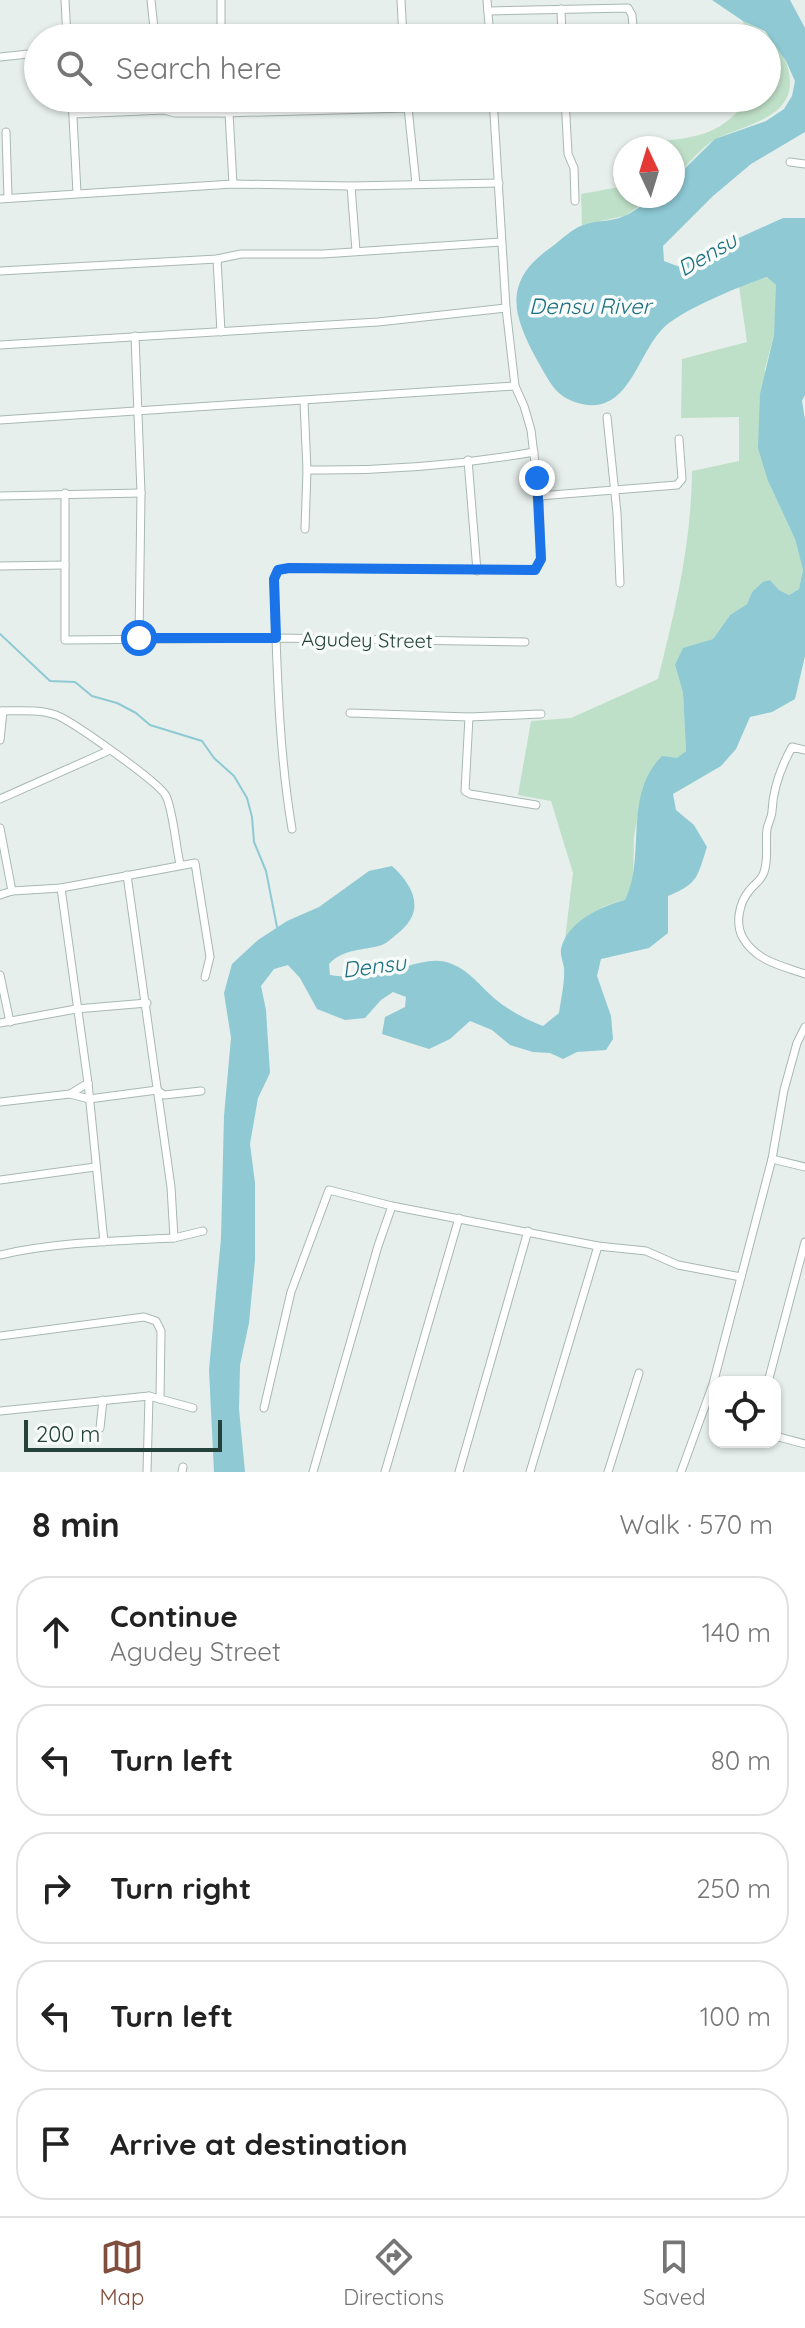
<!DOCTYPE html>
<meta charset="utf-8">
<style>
body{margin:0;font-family:Quicksand,sans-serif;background:#f2f2f2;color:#222}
.controls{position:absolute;right:24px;bottom:24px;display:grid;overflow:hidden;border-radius:16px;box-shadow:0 2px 6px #0004}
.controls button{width:72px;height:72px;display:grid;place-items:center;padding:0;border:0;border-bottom:2px solid #e0e0e0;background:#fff;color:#222;font:40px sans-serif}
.compass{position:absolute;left:613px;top:136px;width:72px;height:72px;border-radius:50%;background:#fff;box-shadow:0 2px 6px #0004;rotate:356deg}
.scale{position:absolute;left:24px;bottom:20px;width:198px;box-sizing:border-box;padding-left:8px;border:4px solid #24423a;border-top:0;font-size:22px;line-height:28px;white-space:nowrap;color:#24423a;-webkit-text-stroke:6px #f7fbf9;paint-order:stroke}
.stop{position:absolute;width:24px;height:24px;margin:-18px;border:6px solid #1a73e8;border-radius:50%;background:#fff}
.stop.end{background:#1a73e8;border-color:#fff;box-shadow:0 2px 8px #0008}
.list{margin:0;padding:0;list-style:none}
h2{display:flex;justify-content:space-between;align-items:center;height:104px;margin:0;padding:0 32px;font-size:34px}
h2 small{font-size:26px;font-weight:400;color:#767676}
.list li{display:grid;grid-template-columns:52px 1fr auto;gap:24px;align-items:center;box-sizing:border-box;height:112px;margin:0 16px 16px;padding:0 16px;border:2px solid #e0e0e0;border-radius:32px}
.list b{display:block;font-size:30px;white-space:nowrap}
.list p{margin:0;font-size:26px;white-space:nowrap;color:#767676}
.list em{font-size:26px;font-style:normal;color:#767676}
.icon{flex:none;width:44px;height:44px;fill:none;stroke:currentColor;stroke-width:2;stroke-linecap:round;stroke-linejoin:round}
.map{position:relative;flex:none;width:805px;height:1472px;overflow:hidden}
.search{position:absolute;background:#fff;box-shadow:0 2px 6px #0004;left:24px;right:24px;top:24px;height:88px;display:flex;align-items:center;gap:20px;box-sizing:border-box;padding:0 28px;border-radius:44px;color:#767676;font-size:30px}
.sheet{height:744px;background:#fff}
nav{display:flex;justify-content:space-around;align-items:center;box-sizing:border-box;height:112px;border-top:2px solid #e0e0e0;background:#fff;font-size:22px;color:#767676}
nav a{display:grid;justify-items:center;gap:4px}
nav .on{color:#804e3d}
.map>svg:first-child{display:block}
.green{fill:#bfe0c8}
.water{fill:#8ec9d4}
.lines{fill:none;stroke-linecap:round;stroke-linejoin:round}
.stream{stroke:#8ec9d4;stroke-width:2}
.minor-casing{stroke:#a8b8b2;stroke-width:9}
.minor{stroke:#fff;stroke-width:7}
.route{stroke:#1a73e8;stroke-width:10}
.labels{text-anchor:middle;stroke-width:7;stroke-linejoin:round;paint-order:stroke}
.street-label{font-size:20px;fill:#24423a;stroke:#f7fbf9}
.water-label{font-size:22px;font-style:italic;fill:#1c6f80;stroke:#f7fbf9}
</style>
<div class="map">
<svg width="805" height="1472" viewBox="0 0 805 1472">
<rect width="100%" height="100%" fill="#e6efeb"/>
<g class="green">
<path d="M743 21C767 32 773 38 786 62 805 116 751 122 718 138 701 146 686 167 673 180V148H647L646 143C697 136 715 140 750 98H767V38H746Z"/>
<path d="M625 186V196H655L624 216 582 225 581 194Z"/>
<path d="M768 277 777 285 774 335 765 369 768 481 795 539 803 570 799 589 789 595 779 590 770 580 752 592 747 604 730 615 713 639 701 643 675 665 683 693 686 751 643 788 634 836 633 885 625 900C597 906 584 918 565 939L573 873 551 801 518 795 531 721 571 718 658 679C676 606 691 546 692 471L739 461V417L681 418 682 359 747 342 739 286Z"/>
</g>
<path class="water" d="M712 0H790L805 28V132L751 164 713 196 663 246 664 261 677 266 783 218H805V395L802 401 805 420V656L795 699 772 712 750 717 736 749 721 766 673 794 676 810 694 825 707 847C697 877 699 883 668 896V933L649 948 601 959 597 976 611 1016 613 1039 606 1050 577 1052 563 1059 550 1053 533 1052 510 1045 492 1030 470 1021 450 1039 429 1049 382 1034 385 1017 405 1007 406 997 393 992 381 1000 365 1018 345 1020 317 1009 300 978 288 965 274 969 261 986 266 1010 270 1073 258 1098 250 1144 255 1183V1260L249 1323 240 1365 239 1409 245 1472H214L209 1370 221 1238 224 1116 231 1038 224 993 232 964 258 940 287 921 319 907 369 871 392 866C415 887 426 912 397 934 392 938 387 943 382 945 363 951 344 948 329 964L330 975C347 978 362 977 379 974 401 970 430 954 452 964 470 971 481 987 495 999 510 1011 525 1019 543 1026L559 1013C561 999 565 982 564 968 563 961 560 956 561 949 567 922 601 906 625 900 647 857 622 796 662 756L677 758 686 751 683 693 675 665 683 648 713 639 730 615 747 604 752 592 763 582 770 580 779 590 789 595 799 589 803 570 795 539 768 481 758 448 760 394 774 335 776 285 767 277C740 286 692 306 669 323 638 346 632 415 582 404 555 398 550 382 537 360 511 312 503 280 553 246 562 239 572 229 583 225 596 220 612 222 624 216 647 206 644 196 673 196V180L715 139 766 121 784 109 792 96 795 81 786 61 765 31 743 21Z"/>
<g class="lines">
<path class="stream" d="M0 634 50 681 75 682 92 696 117 703 136 713 150 725 202 741 214 758 234 776 247 798 252 817 254 842 266 871 277 927"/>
<g class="minor-casing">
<g id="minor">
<path d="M65 0 67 38"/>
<path d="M151 0 155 38"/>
<path d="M401 0 403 38"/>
<path d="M487 0 490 38"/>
<path d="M561 9 562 38"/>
<path d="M488 11 628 8 632 15 634 38"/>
<path d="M221 38V0"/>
<path d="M0 57 38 53"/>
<path d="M72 98 77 193"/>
<path d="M223 98V113"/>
<path d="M407 98 416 184"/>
<path d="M565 98 568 154 574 168 575 201"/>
<path d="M229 113 233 184"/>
<path d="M74 114 164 110 175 113H223L407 108"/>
<path d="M6 132 8 198"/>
<path d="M790 162 805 164"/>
<path d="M351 186 356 251"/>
<path d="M0 199 233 184 351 186 499 183"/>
<path d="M217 259 221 332"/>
<path d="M0 271 217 259 241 254H323L501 242"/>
<path d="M135 336 141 493 139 638"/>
<path d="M0 345 378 322 506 308"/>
<path d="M304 402 307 470 305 529"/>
<path d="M607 417 617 513 620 583"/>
<path d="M0 420 515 386"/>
<path d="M468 460 477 571"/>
<path d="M307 470C382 471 460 465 534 452"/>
<path d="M65 493V640L276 638 525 642"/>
<path d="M0 496 141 493"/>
<path d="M539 496 677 485 682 479 679 439"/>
<path d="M0 566 65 565"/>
<path d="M0 711C18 711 39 709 56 715 72 721 160 783 166 796 173 810 176 847 180 864"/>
<path d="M350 713 469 717 541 714"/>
<path d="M469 717 465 791 470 794 536 805"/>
<path d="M0 740 3 711"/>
<path d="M805 750 792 747C781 767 773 789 772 811 772 817 768 823 767 829 765 843 769 858 764 872 762 880 754 884 749 891 739 903 735 924 743 938 756 961 782 966 805 974"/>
<path d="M0 799 108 751"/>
<path d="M0 828 12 891"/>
<path d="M292 829C278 746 277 662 274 579L278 570 289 568 535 570 541 559 539 496 531 430 524 406 515 386 506 308 493 98"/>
<path d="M61 888 88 1083 104 1242"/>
<path d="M0 895 12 891 61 888 195 863 210 957 205 977"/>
<path d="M0 975 10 1022"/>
<path d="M0 1023 76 1009 147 1003"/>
<path d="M70 1094 89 1099 157 1090 164 1095 201 1091"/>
<path d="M0 1102 70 1094 88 1083"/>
<path d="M772 1159 805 1167"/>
<path d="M0 1180 95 1167"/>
<path d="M174 1238 203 1231"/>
<path d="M0 1255C56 1242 116 1241 174 1238L171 1187 127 875"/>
<path d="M0 1336 144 1317 156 1321 161 1331 160 1399"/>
<path d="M768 1382 805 1242"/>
<path d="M264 1408 291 1292 329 1190 392 1206 598 1246 646 1251 678 1265 741 1277"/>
<path d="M0 1411 149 1396"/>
<path d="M100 1428 103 1400"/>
<path d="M775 1436 805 1444"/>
<path d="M147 1472 149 1396 193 1408"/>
<path d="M182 1472 183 1467"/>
<path d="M313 1472 378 1246 392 1206"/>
<path d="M385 1472 459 1218"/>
<path d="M459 1472 528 1231"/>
<path d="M530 1472 598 1246"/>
<path d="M608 1472 639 1373"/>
<path d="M681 1472 713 1384 772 1159 784 1090 797 1043 805 1027"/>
</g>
</g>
<use href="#minor" class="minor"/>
</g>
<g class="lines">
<path class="route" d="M139 638H276L274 579 278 570 289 568 535 570 541 559 537 478"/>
</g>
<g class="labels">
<g class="street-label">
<text transform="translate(367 640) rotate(1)" y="7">Agudey Street</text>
</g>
<g class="water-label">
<text transform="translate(707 254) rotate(-30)" y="8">Densu</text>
<text x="590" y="314">Densu River</text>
<text transform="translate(374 966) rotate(-7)" y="8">Densu</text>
</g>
</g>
</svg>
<div class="controls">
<button><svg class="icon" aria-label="locate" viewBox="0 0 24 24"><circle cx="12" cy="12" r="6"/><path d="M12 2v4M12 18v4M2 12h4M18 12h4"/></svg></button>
</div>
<svg class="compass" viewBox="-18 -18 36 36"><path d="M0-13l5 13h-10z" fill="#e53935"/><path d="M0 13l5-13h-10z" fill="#767676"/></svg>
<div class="scale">200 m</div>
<div class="stop" style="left:139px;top:638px"></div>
<div class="stop end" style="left:537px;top:478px"></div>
<div class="search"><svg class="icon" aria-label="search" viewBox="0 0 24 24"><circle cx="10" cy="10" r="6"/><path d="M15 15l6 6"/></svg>Search here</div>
</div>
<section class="sheet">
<h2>8 min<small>Walk · 570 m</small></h2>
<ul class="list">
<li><svg class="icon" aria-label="ahead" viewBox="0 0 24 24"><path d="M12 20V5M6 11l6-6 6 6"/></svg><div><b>Continue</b><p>Agudey Street</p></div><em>140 m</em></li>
<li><svg class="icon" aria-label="left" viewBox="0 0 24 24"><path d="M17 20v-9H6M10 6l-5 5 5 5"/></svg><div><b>Turn left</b></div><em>80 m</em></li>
<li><svg class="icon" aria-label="right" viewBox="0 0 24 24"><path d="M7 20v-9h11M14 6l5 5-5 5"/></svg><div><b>Turn right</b></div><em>250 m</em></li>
<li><svg class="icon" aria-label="left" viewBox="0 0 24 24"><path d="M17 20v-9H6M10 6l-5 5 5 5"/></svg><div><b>Turn left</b></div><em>100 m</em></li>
<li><svg class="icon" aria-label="arrive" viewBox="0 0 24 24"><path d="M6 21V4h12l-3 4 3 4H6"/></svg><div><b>Arrive at destination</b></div></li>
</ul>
</section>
<nav>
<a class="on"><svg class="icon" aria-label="map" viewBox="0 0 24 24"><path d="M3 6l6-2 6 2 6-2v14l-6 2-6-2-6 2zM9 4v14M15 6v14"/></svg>Map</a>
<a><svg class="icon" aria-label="directions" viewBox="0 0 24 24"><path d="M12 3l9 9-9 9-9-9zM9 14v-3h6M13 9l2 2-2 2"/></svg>Directions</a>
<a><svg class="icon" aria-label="saved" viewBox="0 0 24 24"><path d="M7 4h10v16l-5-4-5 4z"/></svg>Saved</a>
</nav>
